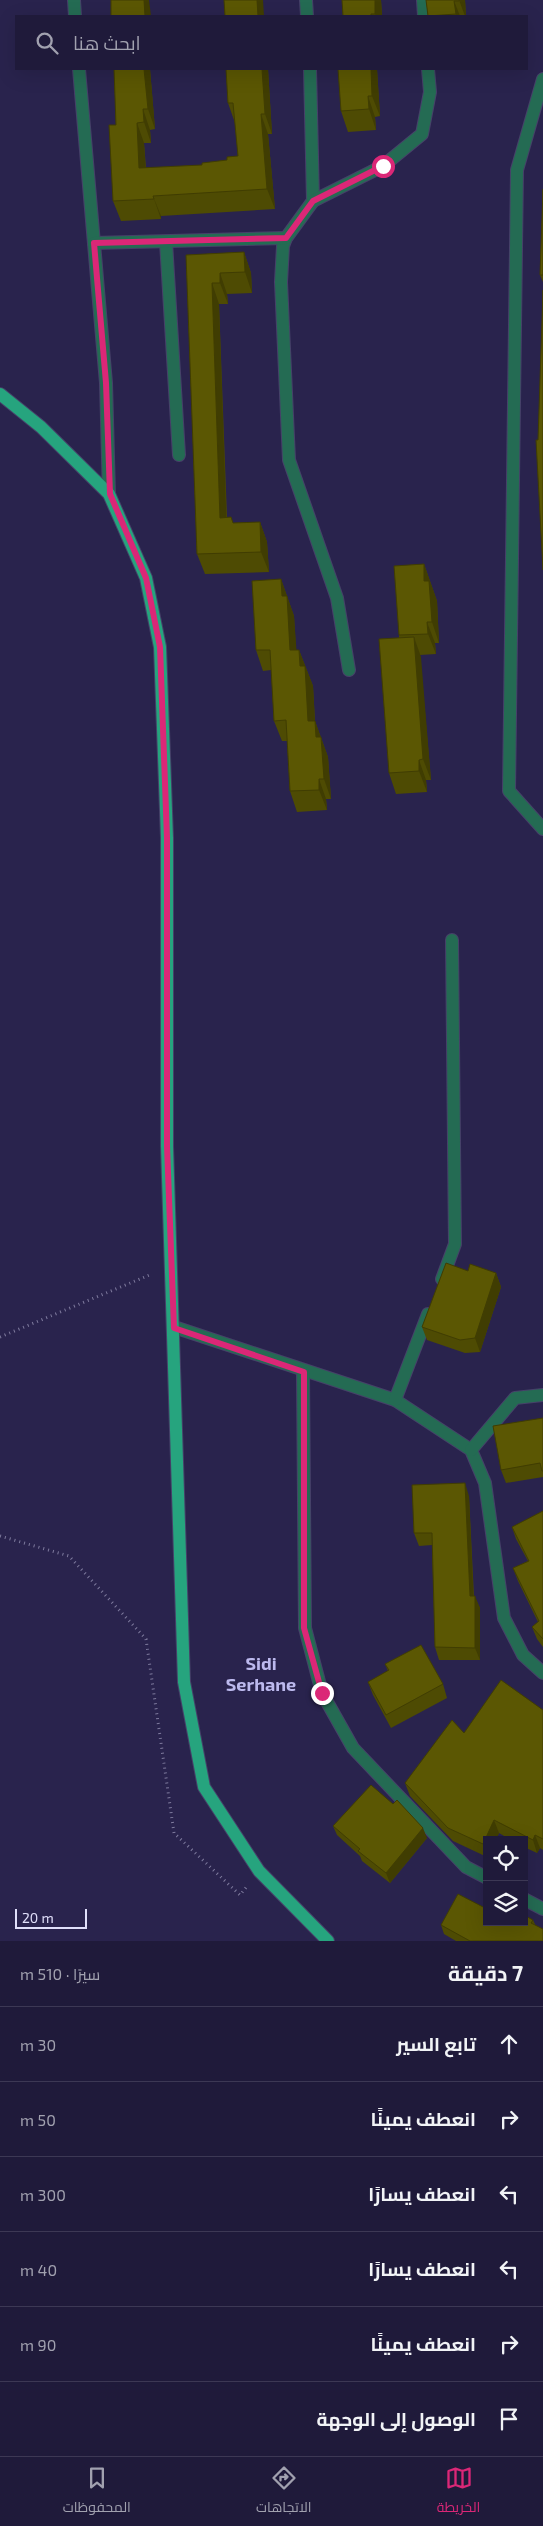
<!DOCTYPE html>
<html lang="ar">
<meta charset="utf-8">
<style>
body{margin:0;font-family:"Exo 2",Cairo,sans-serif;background:#272342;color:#f1f3f6;direction:rtl}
.controls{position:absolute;right:15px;bottom:15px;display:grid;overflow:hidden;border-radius:0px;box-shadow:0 5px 20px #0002}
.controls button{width:45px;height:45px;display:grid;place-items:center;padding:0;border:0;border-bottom:1px solid #3c3854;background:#1f1a3a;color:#f1f3f6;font:25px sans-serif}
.scale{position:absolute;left:15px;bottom:12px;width:72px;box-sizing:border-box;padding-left:5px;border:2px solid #e0dffa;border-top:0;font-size:14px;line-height:18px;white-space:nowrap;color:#e0dffa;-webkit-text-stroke:4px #29234d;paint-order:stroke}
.stop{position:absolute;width:15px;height:15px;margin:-11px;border:4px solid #db2777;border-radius:50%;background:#fff}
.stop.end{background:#db2777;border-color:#fff;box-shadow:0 1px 5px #0008}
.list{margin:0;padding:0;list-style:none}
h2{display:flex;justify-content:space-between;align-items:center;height:65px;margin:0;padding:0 20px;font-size:21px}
h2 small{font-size:16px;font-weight:400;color:#a1a1af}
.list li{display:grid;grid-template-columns:32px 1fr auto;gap:15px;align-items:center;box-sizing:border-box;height:75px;padding:0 20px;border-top:1px solid #3c3854}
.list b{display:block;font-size:19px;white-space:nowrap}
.list em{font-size:16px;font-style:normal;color:#a1a1af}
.icon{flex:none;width:28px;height:28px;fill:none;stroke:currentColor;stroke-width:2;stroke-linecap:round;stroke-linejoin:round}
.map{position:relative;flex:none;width:543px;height:1941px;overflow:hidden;direction:ltr}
.search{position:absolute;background:#1f1a3a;box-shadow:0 5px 20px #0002;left:15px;right:15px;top:15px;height:55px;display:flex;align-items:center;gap:12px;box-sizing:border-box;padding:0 18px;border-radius:0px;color:#a1a1af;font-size:19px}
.sheet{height:515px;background:#1f1a3a}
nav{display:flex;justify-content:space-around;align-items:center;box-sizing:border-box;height:70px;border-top:1px solid #3c3854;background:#1f1a3a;font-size:14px;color:#a1a1af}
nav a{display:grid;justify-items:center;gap:2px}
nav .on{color:#db2777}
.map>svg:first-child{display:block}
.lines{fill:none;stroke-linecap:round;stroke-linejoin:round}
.minor-casing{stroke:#464169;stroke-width:14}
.major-casing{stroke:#464169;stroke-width:14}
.path{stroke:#7f7b9e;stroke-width:3;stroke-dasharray:1 4;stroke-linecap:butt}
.minor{stroke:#246b53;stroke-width:12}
.major{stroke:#26a47e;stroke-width:12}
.wall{fill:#4e4b03}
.shaded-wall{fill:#403d02}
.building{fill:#5b5703;stroke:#403d02}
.route{stroke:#db2777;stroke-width:6}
.labels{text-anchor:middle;stroke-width:4;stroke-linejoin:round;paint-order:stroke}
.quarter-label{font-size:18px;font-weight:bold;fill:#bcb9ee;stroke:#29234d}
</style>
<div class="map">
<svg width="543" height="1941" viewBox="0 0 543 1941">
<rect width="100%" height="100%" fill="#29234d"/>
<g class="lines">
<g class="minor-casing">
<g id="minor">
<path d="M74 0 75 16"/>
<path d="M306 0 307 16"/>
<path d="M423 0 424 16"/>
<path d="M79 69 106 383 109 494"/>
<path d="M310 69 313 201 286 238 283 246 281 282 289 460 337 598 349 670"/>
<path d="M543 79 517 170 509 791 543 829"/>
<path d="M313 201 383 166 422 134 430 92 428 69"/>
<path d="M166 242 179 455"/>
<path d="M94 243 286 238"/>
<path d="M442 1279 455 1244 452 940"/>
<path d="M174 1327 395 1400 471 1450 485 1483 504 1618 523 1655 543 1673"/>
<path d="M303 1372 305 1628 322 1693 353 1748 466 1867 487 1878"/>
<path d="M395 1400 428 1314"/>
<path d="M471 1450 515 1398 543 1395"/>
<path d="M524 1899 543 1909"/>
</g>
</g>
<g class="major-casing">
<path id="major" d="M0 394 41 427 109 494 146 578 160 647 167 838V1146L184 1682 204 1787 259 1871 328 1941"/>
</g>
<g class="path">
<path d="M0 1337 152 1274"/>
<path d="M0 1536 69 1556 146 1639 174 1833 240 1895 248 1885"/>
</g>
<use href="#minor" class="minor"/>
<use href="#major" class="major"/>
</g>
<g class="wall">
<path d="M342 0H381L382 16H343Z"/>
<path d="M426 0H465L466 16H428Z"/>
<path d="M114 69H150L155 129 150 130 151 143H144L146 168 202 165 227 160 238 156 235 123 228 103 226 69H268L272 134H268L275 209 161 216V219L121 221 113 201 116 125Z"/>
<path d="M377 69 380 116 375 117 376 130 348 132 341 111Z"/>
<path d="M543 189V282L540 275Z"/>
<path d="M244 252 251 273 252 293 227 294 228 304H219L227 517 233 523 260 522 267 542 269 572 205 574 197 554 186 255Z"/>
<path d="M424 564 437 601 439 643H435L436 654 420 655 431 780H426L427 792 396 794 389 773 399 638V635Z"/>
<path d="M281 579 294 616 296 650H299L313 686 315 721 328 757 331 799H326L327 810 297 812 290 791 287 741H282L274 721 271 670 263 671 256 650Z"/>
<path d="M468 1271 496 1273 501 1287 480 1352 465 1353 427 1340 422 1327Z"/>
<path d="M543 1418V1477L506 1483 501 1470Z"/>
<path d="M469 1496 474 1596 480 1608V1660H439L435 1647 432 1545 419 1546 414 1533Z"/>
<path d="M543 1511V1647L537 1639 532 1627 538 1622 518 1581 513 1568 528 1561 516 1539 512 1527Z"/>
<path d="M385 1664 443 1684 447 1698 391 1728 373 1695 368 1682 388 1671Z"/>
<path d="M543 1710V1850L540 1848 537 1853 524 1847V1840H511L499 1833 496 1840H487V1857L453 1841 410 1796 405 1783 464 1733Z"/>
<path d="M333 1826 427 1838 390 1883 362 1861 360 1856 337 1835Z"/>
<path d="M533 1920 543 1941H456L444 1934 441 1925Z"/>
</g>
<g class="shaded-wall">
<path d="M144 0H149L151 16H145Z"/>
<path d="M257 0H263L264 16H258Z"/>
<path d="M375 0H381L382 16H376L375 14Z"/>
<path d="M459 0H465L466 16H465Z"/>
<path d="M454 1 460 16H456Z"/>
<path d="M144 69H150L155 129 148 109Z"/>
<path d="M262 69H268L272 134 265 114Z"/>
<path d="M371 69H377L380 116 372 96Z"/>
<path d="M368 96 375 117 376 130 369 109Z"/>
<path d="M143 109 150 130 151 143 144 122Z"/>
<path d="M261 114 268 134 275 209 267 189Z"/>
<path d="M137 123 144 143 147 188 139 168Z"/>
<path d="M153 196 161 216V219L154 199Z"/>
<path d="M244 252 251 273 252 293 245 272Z"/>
<path d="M220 273 227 294 228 304 220 283Z"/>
<path d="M212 283 219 304 227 538 220 518Z"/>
<path d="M260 522 267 542 269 572 261 552Z"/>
<path d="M424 564 437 601 439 643 432 622 424 581Z"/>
<path d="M281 579 294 616 298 671 290 650 282 596Z"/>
<path d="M427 622 435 643 436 654 428 634Z"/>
<path d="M414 637 421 657 431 780 423 759Z"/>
<path d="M299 650 313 686 316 741 308 721 300 666Z"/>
<path d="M315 721 328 757 331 799 324 779 316 737Z"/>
<path d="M419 760 426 780 427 792 419 771Z"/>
<path d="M319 779 326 799 327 810 319 790Z"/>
<path d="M496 1273 501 1287 480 1352 475 1338Z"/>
<path d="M465 1483 469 1496 474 1608 470 1596Z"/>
<path d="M475 1596 480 1608V1660L475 1648Z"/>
<path d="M494 1820 499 1833 496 1840H487V1856L483 1844Z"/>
<path d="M423 1828 427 1838 390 1883 386 1873Z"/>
<path d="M535 1835 540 1848 537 1853 533 1840Z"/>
</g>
<g class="building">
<path d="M111 0H144L145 16H111Z"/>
<path d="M224 0H257L258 16H225Z"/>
<path d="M342 0H375V14H371V16H343Z"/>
<path d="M426 0H459V1H454L456 14 428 16Z"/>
<path d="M114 69H144L148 109H143L144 122 137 123 139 168 202 165V163L227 160V157L238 156 233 103H228L226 69H262L265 114H261L267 189 153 196 154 199 113 201 109 125H116Z"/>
<path d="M338 69H371L372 96H368L369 109 341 111Z"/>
<path d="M543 189V275H540Z"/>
<path d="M244 252 245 272 220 273V283H212L220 518 231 517 233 523 260 522 261 552 197 554 186 255Z"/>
<path d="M543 290V570L536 440H538Z"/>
<path d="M424 564V581H429L432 622H427L428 634 399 635 394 566Z"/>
<path d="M281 579 282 596H287L290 650H299L300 666H305L308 721H315L316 737H321L324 779H319V790L290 791 286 720 274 721 270 650H256L252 581Z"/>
<path d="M414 637 423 759 419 760V771L389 773 379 639Z"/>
<path d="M446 1263 468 1271 470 1264 496 1273 475 1338 460 1340 422 1327Z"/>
<path d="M543 1418V1471H542L540 1463 501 1470 493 1426Z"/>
<path d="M465 1483 470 1596H475V1648L435 1647 432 1533H414L412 1485Z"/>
<path d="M543 1511V1639L532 1627 539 1621 513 1568 529 1561 512 1527Z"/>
<path d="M421 1645 443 1684 386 1715 368 1682 389 1670 385 1664Z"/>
<path d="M501 1680 543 1710V1839L535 1835 533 1840 494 1820 483 1844 448 1828 405 1783 452 1720 464 1733Z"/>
<path d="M371 1785 393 1804 397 1800 423 1828 386 1873 358 1851 360 1849 333 1826Z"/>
<path d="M458 1894 487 1909V1922H524V1915L533 1920 531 1923 543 1929V1941H470L441 1925Z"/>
</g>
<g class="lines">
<path class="route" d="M322 1693 304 1628V1372L174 1328 167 1146V838L160 647 146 578 110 494 106 383 94 243 286 238 313 201 383 166"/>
</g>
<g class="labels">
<g class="quarter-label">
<text x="261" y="1670">Sidi<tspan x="261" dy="21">Serhane</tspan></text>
</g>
</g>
</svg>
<div class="controls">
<button><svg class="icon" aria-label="locate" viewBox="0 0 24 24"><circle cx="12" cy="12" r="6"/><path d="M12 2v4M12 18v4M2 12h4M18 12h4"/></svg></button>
<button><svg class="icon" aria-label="layers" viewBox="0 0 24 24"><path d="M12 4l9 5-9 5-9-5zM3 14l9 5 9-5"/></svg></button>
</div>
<div class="scale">20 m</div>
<div class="stop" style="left:383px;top:166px"></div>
<div class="stop end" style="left:322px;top:1693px"></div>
<div class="search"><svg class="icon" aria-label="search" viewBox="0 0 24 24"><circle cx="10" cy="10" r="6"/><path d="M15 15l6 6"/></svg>ابحث هنا</div>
</div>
<section class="sheet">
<h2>7 دقيقة<small>سيرًا · 510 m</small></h2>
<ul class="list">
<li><svg class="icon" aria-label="ahead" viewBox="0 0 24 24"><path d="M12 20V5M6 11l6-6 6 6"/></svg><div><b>تابع السير</b></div><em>30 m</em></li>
<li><svg class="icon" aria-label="right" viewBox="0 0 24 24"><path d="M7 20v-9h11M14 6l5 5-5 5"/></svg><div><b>انعطف يمينًا</b></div><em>50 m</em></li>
<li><svg class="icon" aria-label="left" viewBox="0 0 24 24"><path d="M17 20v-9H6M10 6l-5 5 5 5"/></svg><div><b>انعطف يسارًا</b></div><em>300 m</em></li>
<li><svg class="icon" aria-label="left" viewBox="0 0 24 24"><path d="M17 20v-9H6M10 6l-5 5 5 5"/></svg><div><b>انعطف يسارًا</b></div><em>40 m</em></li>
<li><svg class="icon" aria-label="right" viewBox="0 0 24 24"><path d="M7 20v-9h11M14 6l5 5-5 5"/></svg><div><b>انعطف يمينًا</b></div><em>90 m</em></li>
<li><svg class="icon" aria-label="arrive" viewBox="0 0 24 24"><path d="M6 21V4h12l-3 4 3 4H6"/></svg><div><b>الوصول إلى الوجهة</b></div></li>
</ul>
</section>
<nav>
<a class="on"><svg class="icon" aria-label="map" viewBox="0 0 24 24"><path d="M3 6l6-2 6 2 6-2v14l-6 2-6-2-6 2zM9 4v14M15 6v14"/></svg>الخريطة</a>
<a><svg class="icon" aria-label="directions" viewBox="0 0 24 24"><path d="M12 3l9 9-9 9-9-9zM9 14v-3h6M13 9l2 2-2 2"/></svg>الاتجاهات</a>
<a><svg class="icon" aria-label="saved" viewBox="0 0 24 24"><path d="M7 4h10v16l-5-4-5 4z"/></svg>المحفوظات</a>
</nav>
